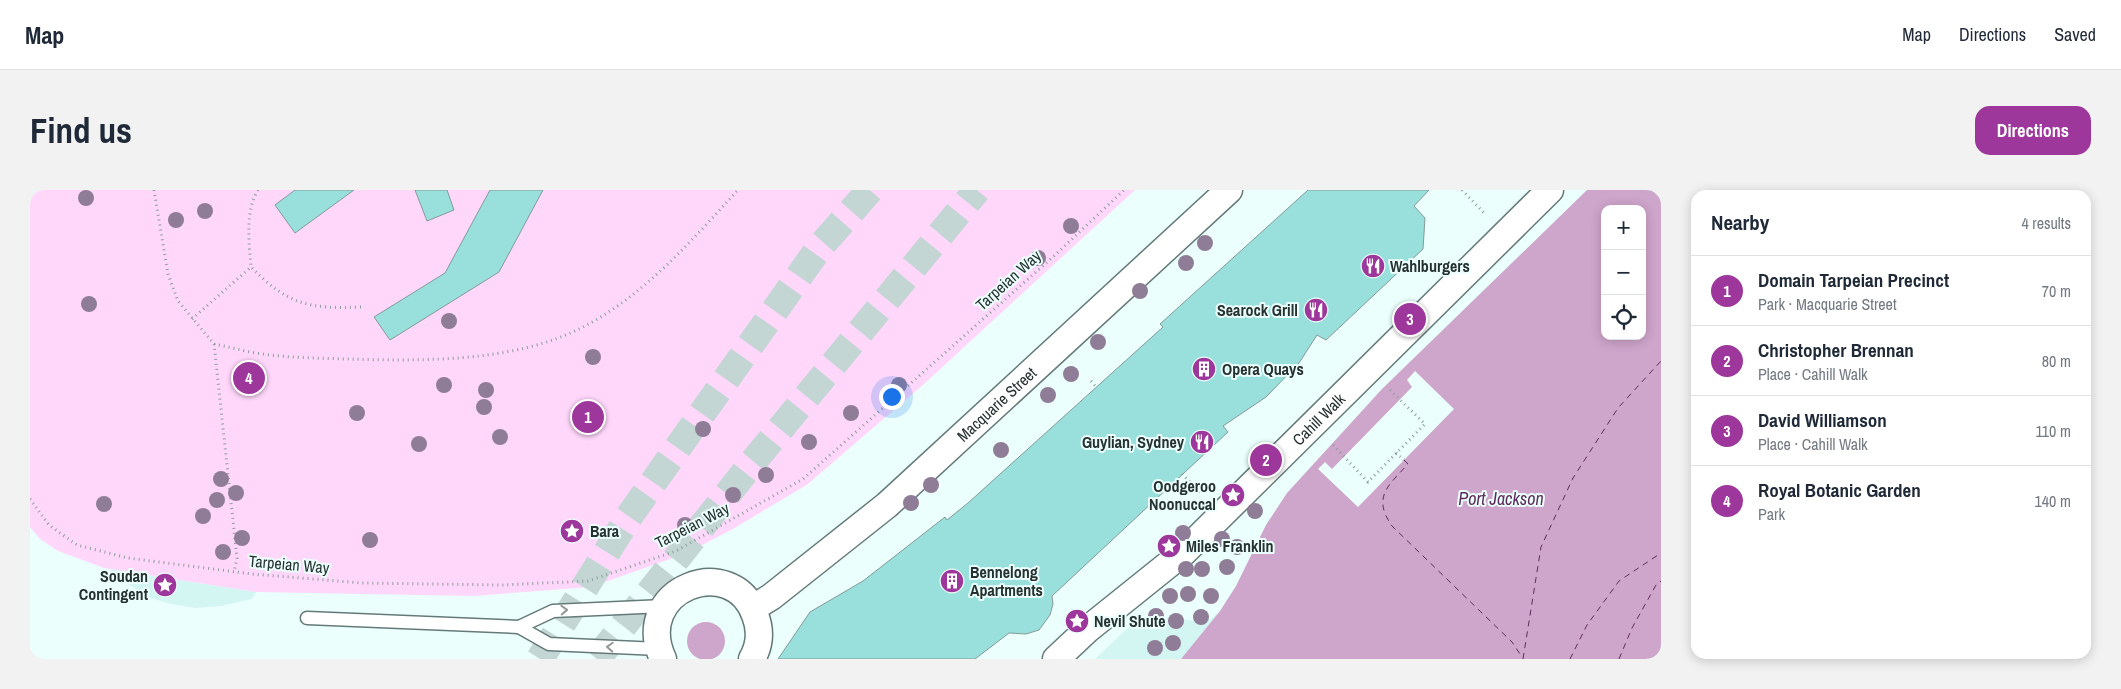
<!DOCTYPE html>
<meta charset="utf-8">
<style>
body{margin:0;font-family:"Archivo Narrow",sans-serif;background:#f2f2f3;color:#1f2937}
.controls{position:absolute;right:15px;top:15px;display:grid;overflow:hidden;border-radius:10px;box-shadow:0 2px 12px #0003}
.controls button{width:45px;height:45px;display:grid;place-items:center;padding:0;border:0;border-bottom:1px solid #e0e1e3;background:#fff;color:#1f2937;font:25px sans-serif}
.you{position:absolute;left:861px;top:206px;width:18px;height:18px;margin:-12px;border:4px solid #fff;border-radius:50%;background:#1a73e8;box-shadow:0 0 0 8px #1a73e833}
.badge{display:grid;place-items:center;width:32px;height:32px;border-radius:50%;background:#9d379b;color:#fff;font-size:16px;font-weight:700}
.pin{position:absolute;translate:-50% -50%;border:2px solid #fff;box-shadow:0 1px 5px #0006}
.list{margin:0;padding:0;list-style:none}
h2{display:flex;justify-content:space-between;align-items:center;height:65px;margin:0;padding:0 20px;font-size:21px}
h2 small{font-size:16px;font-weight:400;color:#747a83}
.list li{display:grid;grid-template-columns:32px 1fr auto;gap:15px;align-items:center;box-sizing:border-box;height:70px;padding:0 20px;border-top:1px solid #e0e1e3}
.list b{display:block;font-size:19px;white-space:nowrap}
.list p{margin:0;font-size:16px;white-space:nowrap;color:#747a83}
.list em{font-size:16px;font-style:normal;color:#747a83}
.icon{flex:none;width:28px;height:28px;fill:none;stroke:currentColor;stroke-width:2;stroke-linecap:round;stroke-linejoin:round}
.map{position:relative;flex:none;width:1631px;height:469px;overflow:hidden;border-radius:15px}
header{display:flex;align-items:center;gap:30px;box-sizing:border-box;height:70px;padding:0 25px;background:#fff;border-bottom:1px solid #e0e1e3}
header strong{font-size:24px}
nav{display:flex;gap:28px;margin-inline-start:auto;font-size:18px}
.intro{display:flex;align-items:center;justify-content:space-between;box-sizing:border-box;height:120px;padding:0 30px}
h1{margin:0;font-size:35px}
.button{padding:12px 22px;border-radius:15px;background:#9d379b;color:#fff;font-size:18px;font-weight:700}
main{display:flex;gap:30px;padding:0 30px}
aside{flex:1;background:#fff;border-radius:15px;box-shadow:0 2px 12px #0003}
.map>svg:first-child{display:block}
.built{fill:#d4f6f3}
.green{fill:#ffd7fb}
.water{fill:#cea5cb;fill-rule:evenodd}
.pier{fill:#ebfffd}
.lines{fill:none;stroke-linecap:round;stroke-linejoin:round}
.ferry{stroke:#5f2c5d;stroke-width:1;stroke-dasharray:6 5;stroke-linecap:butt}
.building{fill:#99dfdb;stroke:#849b99}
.highway-tunnel{stroke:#c4d6d4;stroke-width:28;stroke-dasharray:28 14;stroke-linecap:butt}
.lane-casing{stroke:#647a79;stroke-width:15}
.street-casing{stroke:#647a79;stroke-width:29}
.path{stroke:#8e9d9b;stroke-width:3;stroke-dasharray:1 4;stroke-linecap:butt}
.lane{stroke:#fff;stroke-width:12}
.street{stroke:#fff;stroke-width:26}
.tree{fill:#8f7c96}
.oneway{stroke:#939898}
.labels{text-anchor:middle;stroke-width:4;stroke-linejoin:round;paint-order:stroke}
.poi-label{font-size:16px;font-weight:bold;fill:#273130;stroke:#ebfffd;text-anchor:start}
.street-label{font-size:16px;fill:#273130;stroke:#ebfffd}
.water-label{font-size:18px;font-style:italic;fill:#5f2c5d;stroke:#ebfffd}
</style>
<header>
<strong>Map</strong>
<nav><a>Map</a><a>Directions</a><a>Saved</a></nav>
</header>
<div class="intro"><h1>Find us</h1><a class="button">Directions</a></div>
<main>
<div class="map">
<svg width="1631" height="469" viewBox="0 0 1631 469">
<rect width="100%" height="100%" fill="#ebfffd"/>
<g class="built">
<path d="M79 379 226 402 222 409 191 416 165 418 141 414 114 406Z"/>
<path d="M1190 421 1151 469H1065L1106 430 1130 427 1177 432Z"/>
</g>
<path class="green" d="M0 0H1105L894 194 778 294 703 339 657 363 561 397 443 406 226 402 74 378 28 361 10 349 0 337Z"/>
<g class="water">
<path d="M1557 0H1631V469H1151L1190 421 1206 396 1236 335 1257 303 1352 199ZM1575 19H1612V146H1575Z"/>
<circle cx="676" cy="451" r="19"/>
</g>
<path class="pier" d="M1385 181 1424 219 1328 317 1288 279 1295 272 1302 279 1382 197 1377 190Z"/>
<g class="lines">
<g class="ferry">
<path d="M1374 270 1378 274C1358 296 1342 307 1362 336L1482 452 1492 467"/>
<path d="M1493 469 1511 357 1543 288 1588 218 1631 171"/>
<path d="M1540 469 1557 435 1589 391 1631 363"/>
<path d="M1589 469 1602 438 1626 395 1631 391"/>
</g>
</g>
<g class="building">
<path d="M265 0H324L265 43 245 15Z"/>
<path d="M385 0H417L424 20 397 31Z"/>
<path d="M460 0H513L469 82 360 150 344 127 415 83Z"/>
<path d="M1278 0H1399L1384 16 1395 28 1393 59 1296 150 1287 145 1269 173 1236 207 1193 236 1198 242 1022 406 1023 414 1020 425 1009 440 996 444 979 443 945 469H748L780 422 833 391 915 327 917 330 938 313 1133 137 1130 134Z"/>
</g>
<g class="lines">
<g class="highway-tunnel">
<path d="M510 469 598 328 789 58 840 0"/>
<path d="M567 469 723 272 947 0"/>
</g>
<g class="lane-casing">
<g id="lane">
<path d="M277 428 489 437 523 421 634 416"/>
<path d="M489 437 519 454 629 459"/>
</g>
</g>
<g class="street-casing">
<g id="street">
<path id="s1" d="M723 418 741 407 857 315 1199 0"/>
<path d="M633 469C601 399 702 361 725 425 731 440 730 455 722 469"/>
<path id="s2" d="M1026 469 1058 439 1154 362 1520 0"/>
</g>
</g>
<g class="path">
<path d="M124 0 138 84 148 111 184 154 207 368 204 382"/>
<path d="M228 0C215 21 219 53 221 77 259 116 280 119 333 117"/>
<path d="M1432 0 1456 25"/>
<path d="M162 129 221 77"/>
<path d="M184 154C200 157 216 162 233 164 260 168 288 168 316 169 391 171 484 173 553 137 615 105 662 50 708 0"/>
<path d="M1061 191 1066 197"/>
<path d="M1303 255 1338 292 1395 234 1360 200"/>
<path d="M1366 263 1374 270"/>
<path d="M1152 284 1172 304"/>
<path d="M0 309 19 335 47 355 98 368 222 384 332 393 471 395 558 391 646 361 773 289 1024 66 1094 0"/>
</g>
<use href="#lane" class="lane"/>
<use href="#street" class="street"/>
</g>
<g class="tree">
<circle cx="56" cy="8" r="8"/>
<circle cx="175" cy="21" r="8"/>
<circle cx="146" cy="30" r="8"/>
<circle cx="1041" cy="36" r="8"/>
<circle cx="1175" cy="53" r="8"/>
<circle cx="1008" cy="68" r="8"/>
<circle cx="1156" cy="73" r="8"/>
<circle cx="1110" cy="101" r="8"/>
<circle cx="59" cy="114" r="8"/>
<circle cx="419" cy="131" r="8"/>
<circle cx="1068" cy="152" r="8"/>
<circle cx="563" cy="167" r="8"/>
<circle cx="1041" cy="184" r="8"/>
<circle cx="414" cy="195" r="8"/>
<circle cx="869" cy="195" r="8"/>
<circle cx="456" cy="200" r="8"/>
<circle cx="1018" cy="205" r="8"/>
<circle cx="454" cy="217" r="8"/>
<circle cx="327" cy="223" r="8"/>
<circle cx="821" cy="223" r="8"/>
<circle cx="673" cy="239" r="8"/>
<circle cx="470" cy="247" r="8"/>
<circle cx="779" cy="252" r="8"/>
<circle cx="389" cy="254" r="8"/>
<circle cx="971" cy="260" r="8"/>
<circle cx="736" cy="285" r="8"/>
<circle cx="191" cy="289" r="8"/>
<circle cx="901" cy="295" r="8"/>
<circle cx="206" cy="303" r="8"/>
<circle cx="703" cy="305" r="8"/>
<circle cx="187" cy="310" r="8"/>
<circle cx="881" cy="313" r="8"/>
<circle cx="74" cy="314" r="8"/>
<circle cx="1225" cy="321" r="8"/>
<circle cx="173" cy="326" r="8"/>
<circle cx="655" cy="335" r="8"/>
<circle cx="1153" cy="343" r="8"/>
<circle cx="212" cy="348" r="8"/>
<circle cx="1192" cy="349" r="8"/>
<circle cx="340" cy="350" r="8"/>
<circle cx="1207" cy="357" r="8"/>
<circle cx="193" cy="362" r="8"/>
<circle cx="1197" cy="377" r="8"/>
<circle cx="1156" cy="379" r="8"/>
<circle cx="1172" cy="379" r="8"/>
<circle cx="1158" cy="404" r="8"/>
<circle cx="1140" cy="406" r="8"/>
<circle cx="1181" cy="406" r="8"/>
<circle cx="1126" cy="426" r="8"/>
<circle cx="1171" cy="427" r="8"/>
<circle cx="1146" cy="431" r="8"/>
<circle cx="1143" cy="453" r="8"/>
<circle cx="1125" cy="458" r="8"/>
</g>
<defs><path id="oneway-chevron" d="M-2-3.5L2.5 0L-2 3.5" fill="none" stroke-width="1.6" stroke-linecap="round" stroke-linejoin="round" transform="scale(1.25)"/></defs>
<g class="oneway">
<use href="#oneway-chevron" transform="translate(534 420) rotate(-2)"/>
<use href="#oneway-chevron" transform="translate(580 457) rotate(-177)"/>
</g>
<defs>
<g id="restaurant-disc" transform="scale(1.25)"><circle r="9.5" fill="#9d379b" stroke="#ebfffd"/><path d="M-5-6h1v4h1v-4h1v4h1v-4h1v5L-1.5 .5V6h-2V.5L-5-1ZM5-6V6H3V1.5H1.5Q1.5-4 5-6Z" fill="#fff"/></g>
<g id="building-disc" transform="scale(1.25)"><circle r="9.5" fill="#9d379b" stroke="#ebfffd"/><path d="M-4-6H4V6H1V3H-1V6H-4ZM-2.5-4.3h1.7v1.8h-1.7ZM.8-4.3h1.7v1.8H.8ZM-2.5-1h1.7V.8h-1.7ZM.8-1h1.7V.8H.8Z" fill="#fff"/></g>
<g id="sight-disc" transform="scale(1.25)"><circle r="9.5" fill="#9d379b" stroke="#ebfffd"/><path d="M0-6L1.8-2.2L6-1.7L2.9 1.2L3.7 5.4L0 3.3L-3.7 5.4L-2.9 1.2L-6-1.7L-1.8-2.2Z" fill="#fff"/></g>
</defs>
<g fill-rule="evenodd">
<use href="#restaurant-disc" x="1343" y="76"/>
<use href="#restaurant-disc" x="1286" y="120"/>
<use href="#building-disc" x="1174" y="179"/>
<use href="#restaurant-disc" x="1172" y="252"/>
<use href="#sight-disc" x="1203" y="305"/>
<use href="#sight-disc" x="542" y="341"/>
<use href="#sight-disc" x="1139" y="356"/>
<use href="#building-disc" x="922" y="391"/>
<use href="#sight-disc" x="135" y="395"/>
<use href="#sight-disc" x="1047" y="431"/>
</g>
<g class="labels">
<g class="poi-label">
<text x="1360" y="82">Wahlburgers</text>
<text x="1268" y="126" text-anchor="end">Searock Grill</text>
<text x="1192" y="185">Opera Quays</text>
<text x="1154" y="258" text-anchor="end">Guylian, Sydney</text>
<text x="1186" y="302" text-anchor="end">Oodgeroo<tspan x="1186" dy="18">Noonuccal</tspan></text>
<text x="560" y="347">Bara</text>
<text x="1156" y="362">Miles Franklin</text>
<text x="940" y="388">Bennelong<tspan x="940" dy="18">Apartments</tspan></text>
<text x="118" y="392" text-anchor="end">Soudan<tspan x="118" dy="18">Contingent</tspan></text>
<text x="1064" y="437">Nevil Shute</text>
</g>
<g class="street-label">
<text transform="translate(978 90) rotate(-42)" y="6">Tarpeian Way</text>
<text dy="6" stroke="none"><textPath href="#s1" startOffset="318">Macquarie Street</textPath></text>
<text dy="6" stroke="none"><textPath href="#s2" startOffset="356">Cahill Walk</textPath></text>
<text transform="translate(662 335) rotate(-27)" y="6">Tarpeian Way</text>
<text transform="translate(259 374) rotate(5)" y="6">Tarpeian Way</text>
</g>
<g class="water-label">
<text x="1471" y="315">Port Jackson</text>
</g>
</g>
</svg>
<div class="controls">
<button>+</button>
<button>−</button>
<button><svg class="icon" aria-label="locate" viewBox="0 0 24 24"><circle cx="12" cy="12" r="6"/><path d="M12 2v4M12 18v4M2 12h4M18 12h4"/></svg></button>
</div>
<div class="you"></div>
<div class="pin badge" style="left:558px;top:227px">1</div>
<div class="pin badge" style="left:1236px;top:270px">2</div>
<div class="pin badge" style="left:1380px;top:129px">3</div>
<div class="pin badge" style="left:219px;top:188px">4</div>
</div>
<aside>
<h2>Nearby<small>4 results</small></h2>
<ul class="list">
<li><span class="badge">1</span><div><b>Domain Tarpeian Precinct</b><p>Park · Macquarie Street</p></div><em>70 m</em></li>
<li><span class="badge">2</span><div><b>Christopher Brennan</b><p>Place · Cahill Walk</p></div><em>80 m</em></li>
<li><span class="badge">3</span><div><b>David Williamson</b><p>Place · Cahill Walk</p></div><em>110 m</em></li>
<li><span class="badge">4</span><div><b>Royal Botanic Garden</b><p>Park</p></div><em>140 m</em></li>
</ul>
</aside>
</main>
